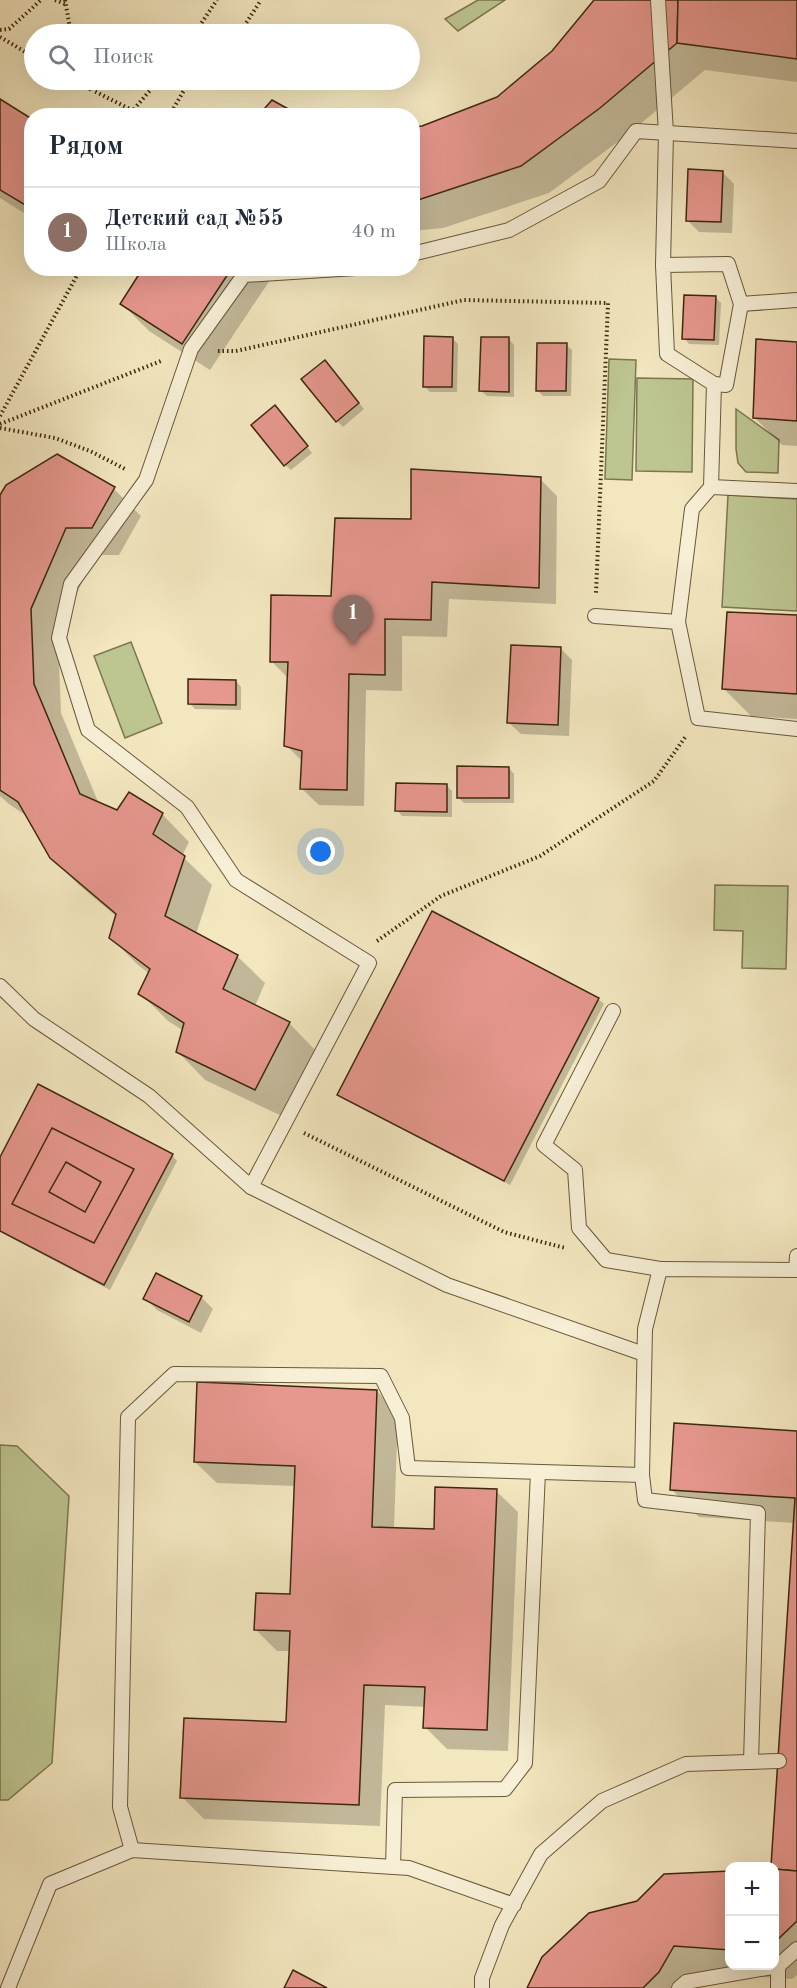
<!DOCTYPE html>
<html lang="ru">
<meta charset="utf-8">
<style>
body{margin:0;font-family:"Old Standard TT",serif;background:#f2f2f3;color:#1f2937}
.controls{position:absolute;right:18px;bottom:18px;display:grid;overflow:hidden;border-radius:12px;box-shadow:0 6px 24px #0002}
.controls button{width:54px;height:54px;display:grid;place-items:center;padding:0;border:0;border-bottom:2px solid #e0e1e3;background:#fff;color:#1f2937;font:30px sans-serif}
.you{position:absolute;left:321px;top:852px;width:21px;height:21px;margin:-15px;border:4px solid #fff;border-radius:50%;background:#1a73e8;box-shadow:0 0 0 9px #1a73e833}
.badge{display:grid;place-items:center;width:39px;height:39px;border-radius:50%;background:#ea580c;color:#fff;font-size:20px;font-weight:700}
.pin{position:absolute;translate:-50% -50px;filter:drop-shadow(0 2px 3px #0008)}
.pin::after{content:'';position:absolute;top:32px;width:21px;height:18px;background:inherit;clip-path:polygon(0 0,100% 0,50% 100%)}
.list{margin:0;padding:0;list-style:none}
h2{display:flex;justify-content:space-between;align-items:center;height:78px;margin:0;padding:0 24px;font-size:26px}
h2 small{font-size:20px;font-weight:400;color:#747a83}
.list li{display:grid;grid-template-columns:39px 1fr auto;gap:18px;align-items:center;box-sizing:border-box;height:90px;padding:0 24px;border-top:2px solid #e0e1e3}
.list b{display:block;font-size:22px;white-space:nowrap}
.list p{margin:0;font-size:20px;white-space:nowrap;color:#747a83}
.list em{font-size:20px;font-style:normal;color:#747a83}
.icon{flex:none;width:33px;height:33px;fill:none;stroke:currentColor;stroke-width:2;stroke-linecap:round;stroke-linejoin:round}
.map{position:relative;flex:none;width:797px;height:1988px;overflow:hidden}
.search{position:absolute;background:#fff;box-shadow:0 6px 24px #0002;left:24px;top:24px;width:396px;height:66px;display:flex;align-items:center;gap:15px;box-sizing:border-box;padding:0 21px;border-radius:33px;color:#747a83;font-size:22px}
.panel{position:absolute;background:#fff;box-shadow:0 6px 24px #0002;left:24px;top:108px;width:396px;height:168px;border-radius:24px}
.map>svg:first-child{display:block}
.green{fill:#bdc591;stroke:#7d7750;stroke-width:1.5}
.shadow{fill:#0003}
.building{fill:#e6978e;stroke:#3d290e;stroke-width:1.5}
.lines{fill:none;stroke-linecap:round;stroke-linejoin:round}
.service-casing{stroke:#6a583a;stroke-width:16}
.path{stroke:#3d290e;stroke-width:4;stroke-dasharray:1.5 3;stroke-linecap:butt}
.service{stroke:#f7efd6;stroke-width:14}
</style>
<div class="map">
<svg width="797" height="1988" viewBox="0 0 797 1988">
<rect width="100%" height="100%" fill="#f3e7c0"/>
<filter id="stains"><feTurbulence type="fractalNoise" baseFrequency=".00333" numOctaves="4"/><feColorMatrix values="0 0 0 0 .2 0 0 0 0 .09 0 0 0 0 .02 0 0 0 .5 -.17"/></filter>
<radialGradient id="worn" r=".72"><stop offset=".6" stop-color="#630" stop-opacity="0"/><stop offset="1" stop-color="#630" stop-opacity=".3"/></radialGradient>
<g class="green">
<path d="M478 0H505L458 31 445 19Z"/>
<path d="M609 359 636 360 632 480 605 479Z"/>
<path d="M637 378 693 379 692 472 636 471Z"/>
<path d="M736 409 779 440 778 473 746 472 738 463 736 449Z"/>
<path d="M728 495 797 499V611L722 607Z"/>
<path d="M131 642 162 723 125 738 94 656Z"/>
<path d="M715 885 788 886 786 969 742 968 743 931 714 930Z"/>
<path d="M0 1445 17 1446 69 1496 52 1763 8 1800H0Z"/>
</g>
<g class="shadow">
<path d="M596 0H797V82L705 70 627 135 549 193 443 228 412 231V129L422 128 498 98 553 52Z"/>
<path d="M0 101 32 121V218L0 198Z"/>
<path d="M722 172 734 184 732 233 699 232 687 220Z"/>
<path d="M145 268H278L210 370 149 331 122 304Z"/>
<path d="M715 297 721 303 719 345 689 344 684 338Z"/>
<path d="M452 338 458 344 457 392H430L424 386Z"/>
<path d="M509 339 514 345V397L487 396 481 391Z"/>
<path d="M797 343V446L782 445 754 417Z"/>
<path d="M566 345 572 350 571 396H543L537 390Z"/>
<path d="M330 367 364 409 343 427 337 421Z"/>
<path d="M280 413 312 453 291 470 285 465Z"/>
<path d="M540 479 557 496 556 604 449 599 447 637 402 636V691L366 690 364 806 319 805 301 788 303 762 286 745 289 679 271 661 333 597 412 521Z"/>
<path d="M114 489 141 516 119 555H94L58 637 61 713 99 804 118 812 162 814 189 842 182 856 212 885 196 934 237 956 265 983 255 1006 289 1023 316 1051 282 1116 205 1080 178 1052 184 1031 168 1021 140 993 150 974 138 965 110 937 117 917 79 885 51 857 28 817 9 804 0 796V498Z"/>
<path d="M797 617V719L751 716 724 689Z"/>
<path d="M561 649 572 660 569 736 521 734 509 723Z"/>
<path d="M236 681 241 687V710L195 709 189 703Z"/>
<path d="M509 768 514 774V803H464L458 797Z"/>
<path d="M446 785 452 791V817L402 816 397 810Z"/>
<path d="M598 999 604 1004 510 1185 345 1100 339 1094Z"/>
<path d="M172 1155 177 1161 110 1290 0 1232V1161Z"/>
<path d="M201 1297 213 1309 201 1333 157 1310 145 1298Z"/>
<path d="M377 1391 398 1413 394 1529 435 1530 496 1491 518 1512 508 1751 447 1749 425 1727 426 1707 385 1705 380 1826 204 1819 182 1797 288 1723 291 1651H277L255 1629 291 1596 296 1486 217 1483 195 1462Z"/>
<path d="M797 1433V1975L792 1979 702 1973 693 1988H529L638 1903 730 1872V1966H774V1866H773L795 1523 699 1517 671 1489Z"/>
</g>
<g class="building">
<path d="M594 0H678L677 43 600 108 521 166 412 202V127L422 126 497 97 552 51Z"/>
<path d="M678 0H797V59L677 43Z"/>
<path d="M0 99 32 119V209L0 190Z"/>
<path d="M272 100 301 116H258Z"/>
<path d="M688 169 723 171 721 222 686 221Z"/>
<path d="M143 268H232L182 344 120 304Z"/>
<path d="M684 295 716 296 714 340 682 339Z"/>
<path d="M424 336 453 337 452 387H423Z"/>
<path d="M481 337H509V392L479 391Z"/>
<path d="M756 339 797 342V421L753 418Z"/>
<path d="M537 343H567L566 391H536Z"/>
<path d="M325 360 359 403 336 422 301 379Z"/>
<path d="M275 405 308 446 284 466 251 425Z"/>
<path d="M57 454 115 487 92 528H66L31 609 34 684 80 794 117 810 129 792 163 813 153 834 185 856 165 916 238 955 223 989 290 1022 255 1090 176 1052 184 1023 138 994 150 969 109 938 116 914 50 858 18 802 0 790V495L6 485Z"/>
<path d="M411 469 541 477 539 588 432 582 431 620 385 619V675L349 674 347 790 300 789 302 751 284 746 288 662H270L271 595 331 596 335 518 411 519Z"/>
<path d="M727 612 797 615V694L722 689Z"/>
<path d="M511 645 561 647 558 725 507 723Z"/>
<path d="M188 679 236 680V705L188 704Z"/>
<path d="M457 766 509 767V798H457Z"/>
<path d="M396 783 447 784V812L395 811Z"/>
<path d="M432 911 599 998 504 1181 337 1095Z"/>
<path d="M38 1084 173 1154 104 1285 0 1231V1157Z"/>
<path d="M52 1128 134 1169 94 1243 12 1204Z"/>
<path d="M66 1162 101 1182 85 1212 49 1192Z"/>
<path d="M156 1273 202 1296 189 1322 143 1299Z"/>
<path d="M197 1382 377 1390 372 1527 434 1529 435 1487 497 1489 487 1730 423 1728 425 1687 364 1685 359 1805 180 1798 184 1718 286 1722 290 1631 254 1630 256 1593 290 1594 295 1466 194 1462Z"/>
<path d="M674 1423 797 1431V1871L774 1869V1866H771L795 1498 670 1490Z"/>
<path d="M774 1869 797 1871V1921L774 1943Z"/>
<path d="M730 1871V1950L674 1946 659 1972 643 1988H527L542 1957 589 1913 637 1901 664 1874Z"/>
<path d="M293 1970 327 1988H284Z"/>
</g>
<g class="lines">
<g class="service-casing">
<g id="service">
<path d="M658 0 666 133 663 265"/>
<path d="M412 254 509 230 599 181 636 131 797 141"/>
<path d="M797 300 741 304 728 264 663 265 667 354 714 384 711 487 692 509 678 622 698 718 797 729"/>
<path d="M714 384 726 385 741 304"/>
<path d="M711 487 797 491"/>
<path d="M595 616 678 622"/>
<path d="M0 986 34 1019 149 1096 251 1187 447 1285 644 1354"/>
<path d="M613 1011 544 1145 575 1170 579 1228 606 1260 660 1269"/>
<path d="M251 1187 369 963 236 880 187 807 88 730 59 638 71 584 146 480 191 349 244 275 356 268"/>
<path d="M751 1762 758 1513 645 1500 642 1475 645 1329 660 1269 796 1270 797 1256"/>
<path d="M132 1850 120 1807 128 1417 174 1374 381 1376 402 1418 408 1468 642 1475"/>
<path d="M393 1867 395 1790 505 1789 525 1763 538 1472"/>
<path d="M778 1966V1988"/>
<path d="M8 1988 50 1884 132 1850 409 1868 514 1905"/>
<path d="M482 1988V1978L502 1925 541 1854 602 1801 686 1764 779 1761"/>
<path d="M679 1988 686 1982 778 1966 797 1949"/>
</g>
</g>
<g class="path">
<path d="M55 0 65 4"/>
<path d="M65 0 71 34"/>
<path d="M0 30 9 29 41 0"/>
<path d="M194 34 217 0"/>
<path d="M239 34 261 0"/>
<path d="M0 37 34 57"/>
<path d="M74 80 93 91"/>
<path d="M89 80 94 91 132 110"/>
<path d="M128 116 159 80"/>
<path d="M169 116 190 80"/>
<path d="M218 351H236L464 300 608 303 596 593"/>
<path d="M0 416 81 268"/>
<path d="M0 424 161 361"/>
<path d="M0 428 55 438 90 451 127 470"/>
<path d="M377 941 441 896 540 856 654 781 686 736"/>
<path d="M304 1133 504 1232 565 1248"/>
</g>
<use href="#service" class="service"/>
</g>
<rect width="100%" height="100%" filter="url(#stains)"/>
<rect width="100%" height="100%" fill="url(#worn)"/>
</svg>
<div class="controls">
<button>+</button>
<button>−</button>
</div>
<div class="you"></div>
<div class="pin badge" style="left:353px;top:645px;background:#8d6e63">1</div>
<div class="search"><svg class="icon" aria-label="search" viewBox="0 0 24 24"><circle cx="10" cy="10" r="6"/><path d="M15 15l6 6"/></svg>Поиск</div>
<section class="panel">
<h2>Рядом<small></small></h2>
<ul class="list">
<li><span class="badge" style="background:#8d6e63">1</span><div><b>Детский сад №55</b><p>Школа</p></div><em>40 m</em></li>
</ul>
</section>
</div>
